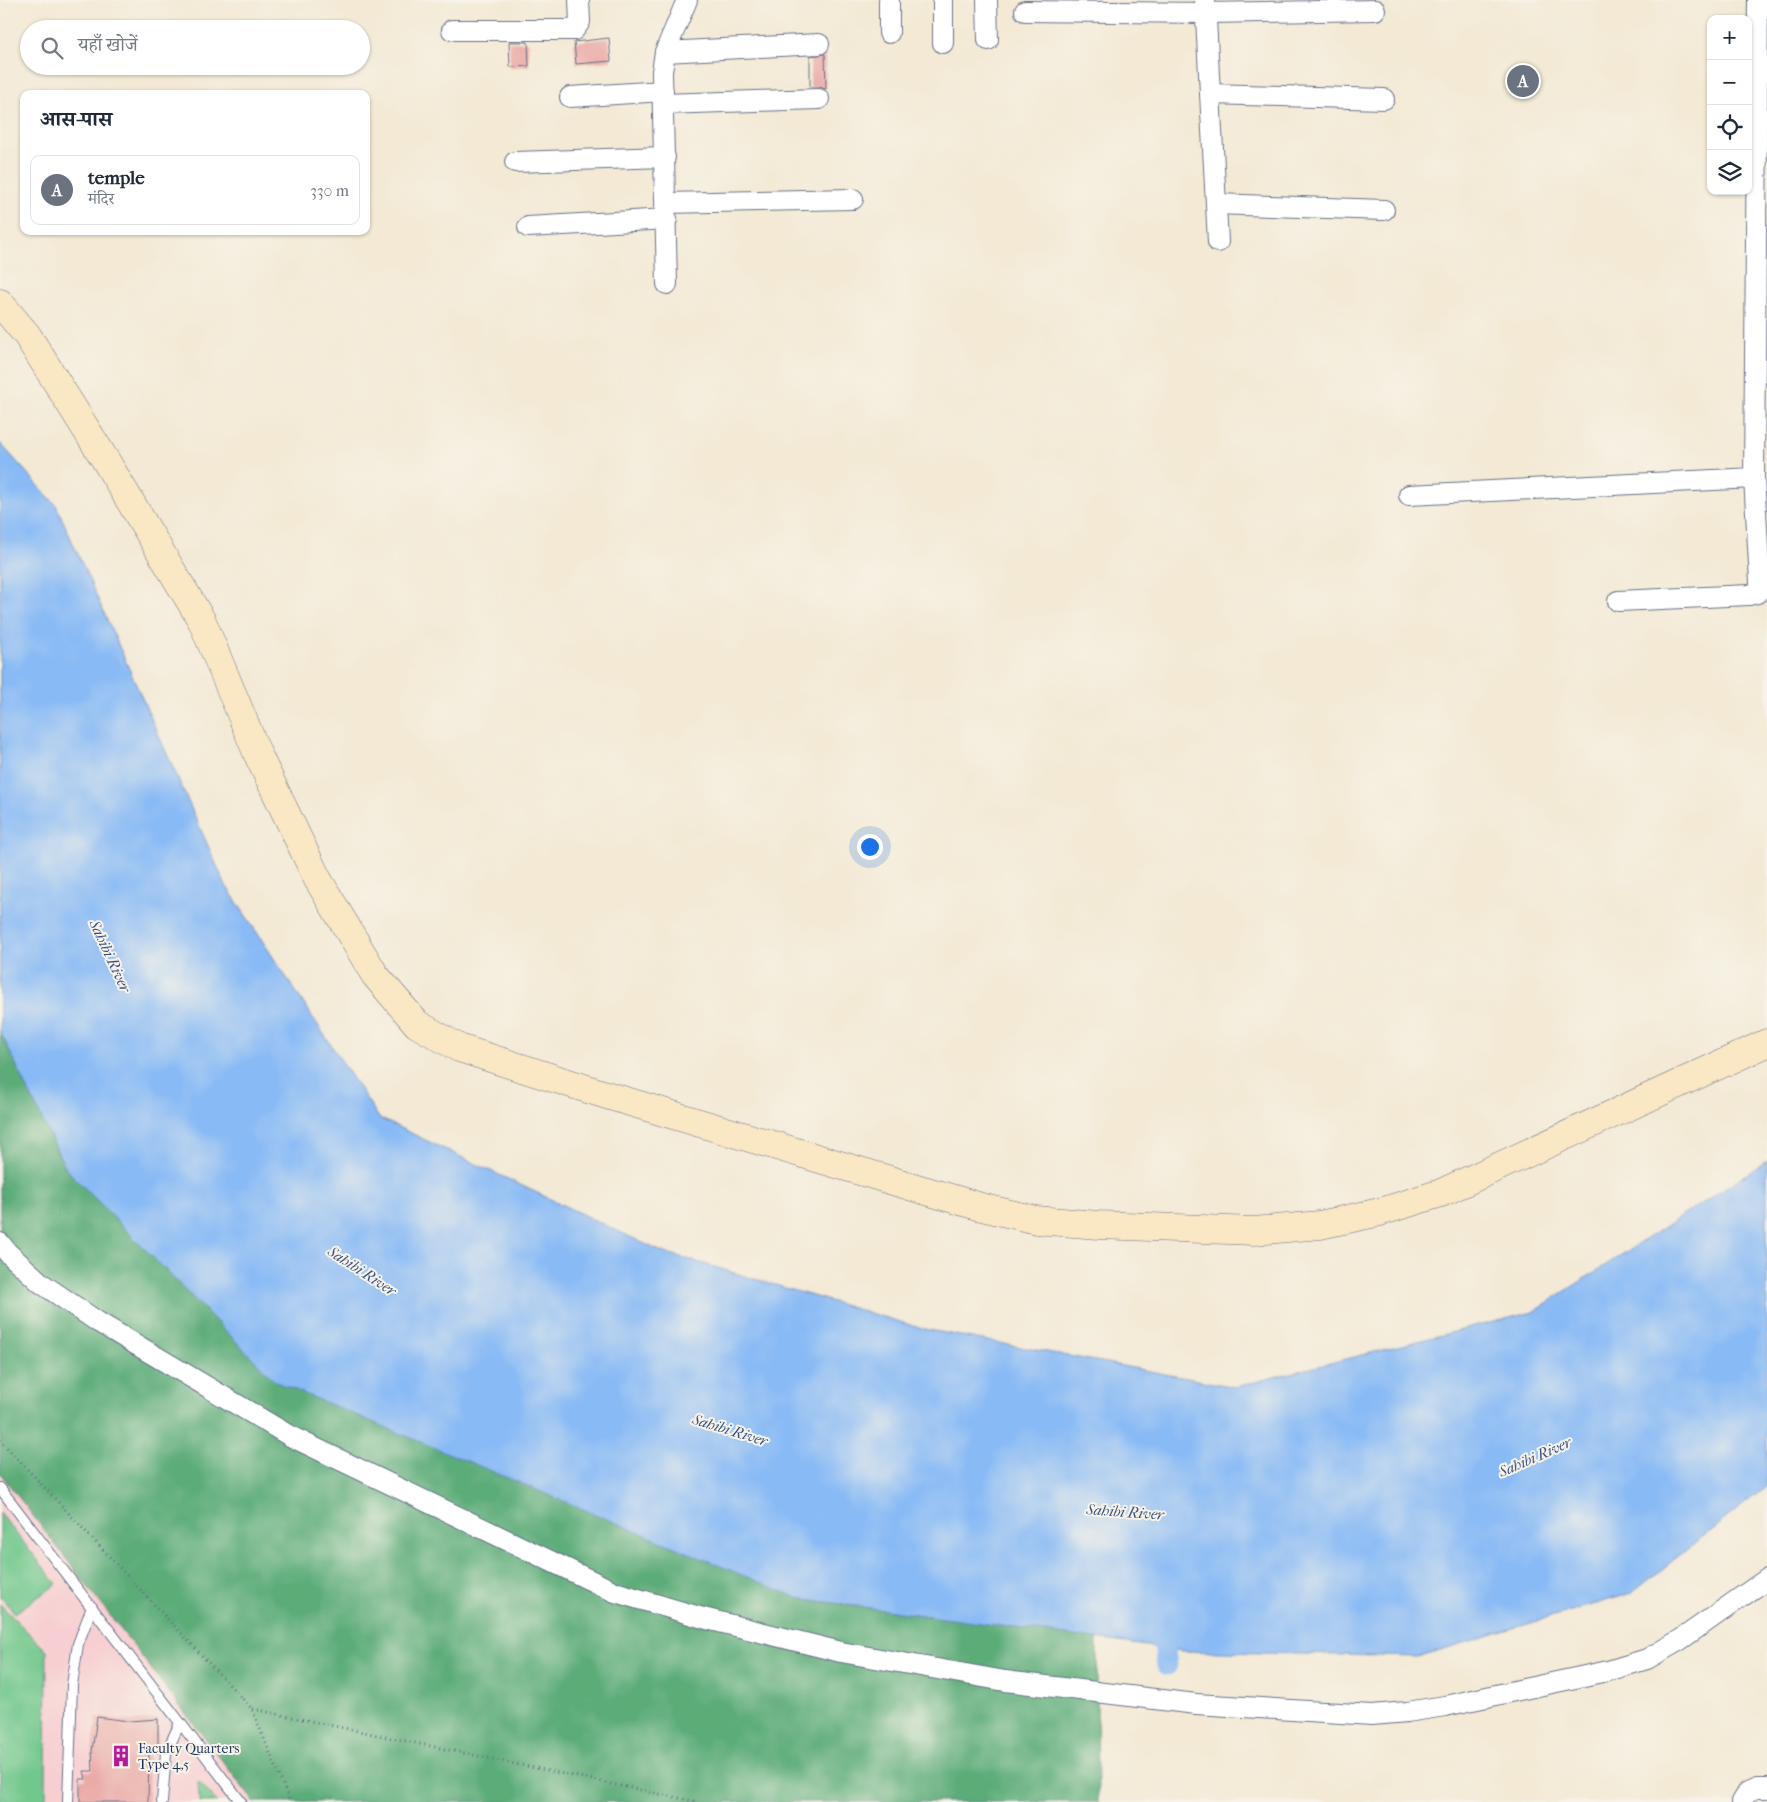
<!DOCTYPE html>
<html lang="hi">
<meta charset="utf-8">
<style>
body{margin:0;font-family:"IM FELL French Canon","Noto Serif Devanagari",serif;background:#f6f6f7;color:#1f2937}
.controls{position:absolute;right:15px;top:15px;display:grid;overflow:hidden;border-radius:10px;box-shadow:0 1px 4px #0004}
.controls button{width:45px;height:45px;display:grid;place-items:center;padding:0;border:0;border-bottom:1px solid #e0e1e3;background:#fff;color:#1f2937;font:25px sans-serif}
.you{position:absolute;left:869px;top:846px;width:18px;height:18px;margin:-12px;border:4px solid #fff;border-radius:50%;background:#1a73e8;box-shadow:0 0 0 8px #1a73e833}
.badge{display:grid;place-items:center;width:32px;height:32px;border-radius:50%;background:#7c3aed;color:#fff;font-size:16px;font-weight:700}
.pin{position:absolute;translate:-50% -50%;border:2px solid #fff;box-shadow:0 1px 5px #0006}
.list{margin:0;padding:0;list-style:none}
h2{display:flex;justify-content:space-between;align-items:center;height:65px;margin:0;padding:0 20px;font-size:21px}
h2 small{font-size:16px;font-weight:400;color:#747a83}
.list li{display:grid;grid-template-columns:32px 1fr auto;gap:15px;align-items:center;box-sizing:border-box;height:70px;margin:0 10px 10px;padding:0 10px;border:1px solid #e0e1e3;border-radius:10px}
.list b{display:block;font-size:19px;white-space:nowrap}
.list p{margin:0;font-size:16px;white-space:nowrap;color:#747a83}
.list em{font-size:16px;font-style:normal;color:#747a83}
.icon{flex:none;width:28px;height:28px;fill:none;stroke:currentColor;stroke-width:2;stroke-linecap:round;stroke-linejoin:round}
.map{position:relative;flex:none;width:1767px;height:1802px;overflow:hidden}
.search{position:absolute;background:#fff;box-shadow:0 1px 4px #0004;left:20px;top:20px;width:350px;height:55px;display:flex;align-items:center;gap:12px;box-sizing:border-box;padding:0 18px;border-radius:28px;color:#747a83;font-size:19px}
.panel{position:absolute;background:#fff;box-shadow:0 1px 4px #0004;left:20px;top:90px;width:350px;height:145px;border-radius:10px}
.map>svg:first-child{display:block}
.built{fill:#f7cfd2}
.green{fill:#71c78c;stroke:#467b75}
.forest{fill:#5cac78;stroke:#3c6e6b}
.water{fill:#88baf5;stroke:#5274aa}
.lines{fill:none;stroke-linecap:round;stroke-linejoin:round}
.canal{stroke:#88baf5;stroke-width:21}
.building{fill:#eaa5a3}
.lane-casing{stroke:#677087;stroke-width:12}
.street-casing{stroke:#677087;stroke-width:22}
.secondary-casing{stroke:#677087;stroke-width:29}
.path{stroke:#677087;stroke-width:3;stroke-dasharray:1 4;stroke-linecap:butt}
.lane{stroke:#fff;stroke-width:10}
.street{stroke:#fff;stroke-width:20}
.secondary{stroke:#fae7c3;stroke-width:28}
.labels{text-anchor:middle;stroke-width:4;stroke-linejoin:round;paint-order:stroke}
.poi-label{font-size:14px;fill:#1b2f5e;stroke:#f7f3e8;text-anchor:start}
.water-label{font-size:15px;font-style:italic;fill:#365284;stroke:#f7f3e8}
</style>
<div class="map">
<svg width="1767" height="1802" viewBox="0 0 1767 1802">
<rect width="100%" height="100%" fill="#f7f3e8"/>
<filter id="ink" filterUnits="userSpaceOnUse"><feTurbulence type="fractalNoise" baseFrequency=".02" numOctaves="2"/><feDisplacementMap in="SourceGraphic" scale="10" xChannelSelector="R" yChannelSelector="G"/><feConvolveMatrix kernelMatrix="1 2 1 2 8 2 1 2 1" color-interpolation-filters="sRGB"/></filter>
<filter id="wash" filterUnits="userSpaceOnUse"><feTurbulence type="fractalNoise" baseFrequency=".0096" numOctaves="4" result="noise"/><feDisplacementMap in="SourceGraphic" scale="20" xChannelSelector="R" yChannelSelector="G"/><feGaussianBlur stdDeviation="1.12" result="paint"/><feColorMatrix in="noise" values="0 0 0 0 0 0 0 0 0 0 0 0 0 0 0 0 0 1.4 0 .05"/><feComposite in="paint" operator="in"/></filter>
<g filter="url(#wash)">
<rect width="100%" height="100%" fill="#f3e9d4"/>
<path class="built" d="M0 1473 254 1802H0Z"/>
<g class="green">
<path d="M0 1513 57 1584 15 1613 0 1597Z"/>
<path d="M0 1604 47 1651 46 1802H0Z"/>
<path d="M198 1781 217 1802H199Z"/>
</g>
<path class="forest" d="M0 1031 66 1169 798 1598 1097 1639 1098 1802H254L0 1473Z"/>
<path class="water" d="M0 443 56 505 225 884 379 1118 660 1251 924 1329 1235 1387 1533 1312 1767 1161V1486L1632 1593 1417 1657 1183 1651 798 1598 276 1382 66 1169 0 1031Z"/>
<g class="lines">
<path class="canal" d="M1160 1621 1167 1665"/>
</g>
<g id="blocks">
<g class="building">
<path d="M609 38 611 61 576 64 574 42Z"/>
<path d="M509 42H528L529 66 510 67Z"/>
<path d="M825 54 826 89 819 87H810V56Z"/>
<path d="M97 1717 129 1721 158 1719V1753L149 1751 148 1802H80V1779H86L84 1771H93L92 1751Z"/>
</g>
</g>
</g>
<g filter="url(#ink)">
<use href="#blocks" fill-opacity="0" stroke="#677087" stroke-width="1"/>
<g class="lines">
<g class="lane-casing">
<g id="lane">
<path d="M0 1488 241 1802"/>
<path d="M68 1802 72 1685 78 1644 92 1607"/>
<path d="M162 1802 166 1753 180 1723"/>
</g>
</g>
<g class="street-casing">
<g id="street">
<path d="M889 0V33"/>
<path d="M943 0V43"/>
<path d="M987 0 988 40"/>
<path d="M1205 0 1218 242"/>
<path d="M1025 11 1206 13 1375 10"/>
<path d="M452 30H574L580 22 579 0"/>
<path d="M665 52 819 44"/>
<path d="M1210 94 1384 99"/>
<path d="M570 97 663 91"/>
<path d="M663 104 819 99"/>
<path d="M515 162 665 157"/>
<path d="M666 203 853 199"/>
<path d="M1216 204 1384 210"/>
<path d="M528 227 667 219"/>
<path d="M667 284 662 72 665 52 687 0"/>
<path d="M1409 495 1754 478 1758 0"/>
<path d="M1618 601 1749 595 1757 593 1760 588V581L1754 478"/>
<path d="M0 1243 8 1253 41 1283 98 1322 290 1436 615 1592 703 1618 841 1652 1005 1681 1196 1704 1372 1715 1407 1712 1445 1706 1608 1671 1647 1659 1680 1640 1767 1579"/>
<path d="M1742 1802 1748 1792 1757 1788H1767"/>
</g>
</g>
<g class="secondary-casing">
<path id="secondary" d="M0 303 27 335 106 461 202 621 258 755 317 878 375 975 417 1024 459 1048 603 1094 913 1187 981 1207 1036 1220 1099 1225 1254 1231 1320 1225 1380 1212 1441 1193 1767 1043"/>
</g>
<g class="path">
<path d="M0 1440 252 1709 290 1802"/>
<path d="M253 1709 698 1802"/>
</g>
<use href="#lane" class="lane"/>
<use href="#street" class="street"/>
<use href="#secondary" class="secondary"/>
</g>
</g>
<defs>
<g id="building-bare" transform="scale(1.725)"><path d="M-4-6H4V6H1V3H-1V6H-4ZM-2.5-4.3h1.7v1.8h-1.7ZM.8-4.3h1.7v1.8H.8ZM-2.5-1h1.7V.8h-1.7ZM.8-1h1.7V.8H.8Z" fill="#b5179e" stroke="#f7f3e8" stroke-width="2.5" paint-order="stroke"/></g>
</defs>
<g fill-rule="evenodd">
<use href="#building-bare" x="121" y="1756"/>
</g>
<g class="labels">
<g class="poi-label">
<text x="138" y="1753">Faculty Quarters<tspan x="138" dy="16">Type 4,5</tspan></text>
</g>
<g class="water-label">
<text transform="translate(110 956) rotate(65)" y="5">Sahibi River</text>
<text transform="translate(362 1271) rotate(33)" y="5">Sahibi River</text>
<text transform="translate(730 1430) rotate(17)" y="5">Sahibi River</text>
<text transform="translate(1535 1457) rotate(-24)" y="5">Sahibi River</text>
<text transform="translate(1125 1512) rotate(4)" y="5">Sahibi River</text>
</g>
</g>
</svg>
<div class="controls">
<button>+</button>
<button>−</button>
<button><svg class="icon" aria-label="locate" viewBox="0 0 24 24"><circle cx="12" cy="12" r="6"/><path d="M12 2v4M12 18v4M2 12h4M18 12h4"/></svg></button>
<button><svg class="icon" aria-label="layers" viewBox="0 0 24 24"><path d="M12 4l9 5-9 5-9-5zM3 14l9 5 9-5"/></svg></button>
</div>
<div class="you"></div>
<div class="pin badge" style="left:1523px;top:81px;background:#6b7280">A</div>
<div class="search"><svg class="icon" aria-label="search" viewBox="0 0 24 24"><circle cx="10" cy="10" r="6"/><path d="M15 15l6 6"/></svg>यहाँ खोजें</div>
<section class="panel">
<h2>आस-पास<small></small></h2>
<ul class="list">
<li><span class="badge" style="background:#6b7280">A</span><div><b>temple</b><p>मंदिर</p></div><em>330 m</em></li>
</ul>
</section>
</div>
